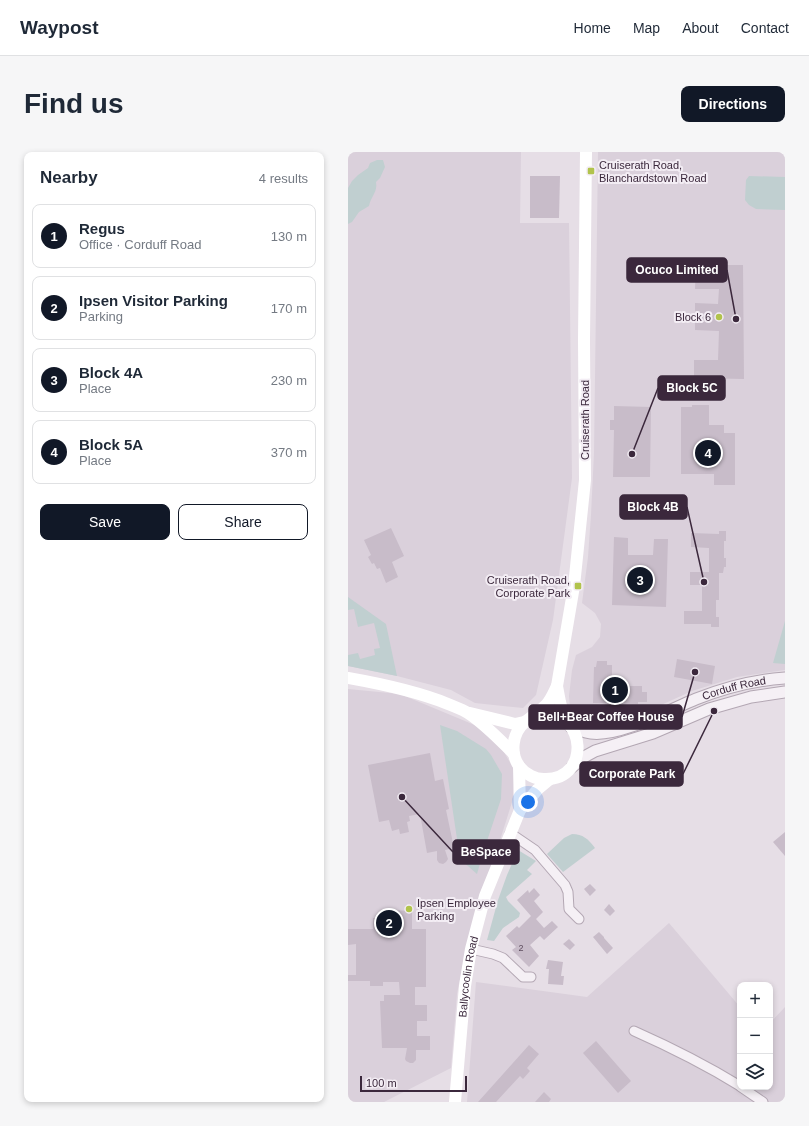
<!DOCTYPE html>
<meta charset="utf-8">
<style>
body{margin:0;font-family:Arial,sans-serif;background:#f6f6f7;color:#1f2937}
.controls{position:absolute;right:12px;bottom:12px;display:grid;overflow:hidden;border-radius:8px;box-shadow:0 2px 6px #0003}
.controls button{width:36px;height:36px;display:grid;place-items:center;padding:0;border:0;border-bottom:1px solid #e0e1e3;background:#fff;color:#1f2937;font:20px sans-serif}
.scale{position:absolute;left:12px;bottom:10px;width:107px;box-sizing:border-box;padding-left:4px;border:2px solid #3b283c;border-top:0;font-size:11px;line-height:14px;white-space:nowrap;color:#3b283c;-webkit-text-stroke:3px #f3edf4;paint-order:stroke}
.you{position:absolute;left:180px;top:650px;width:14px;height:14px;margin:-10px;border:3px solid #fff;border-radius:50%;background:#1a73e8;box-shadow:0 0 0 6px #1a73e833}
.badge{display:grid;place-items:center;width:26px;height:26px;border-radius:50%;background:#111827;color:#fff;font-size:13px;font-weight:700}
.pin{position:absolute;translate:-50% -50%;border:2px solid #fff;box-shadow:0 1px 4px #0006}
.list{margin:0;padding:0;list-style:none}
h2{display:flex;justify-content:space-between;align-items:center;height:52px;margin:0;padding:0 16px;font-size:17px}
h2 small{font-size:13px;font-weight:400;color:#747a83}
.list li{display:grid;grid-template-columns:26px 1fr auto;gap:12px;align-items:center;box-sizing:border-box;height:64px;margin:0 8px 8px;padding:0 8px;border:1px solid #e0e1e3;border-radius:8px}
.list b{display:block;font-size:15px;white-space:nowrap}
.list p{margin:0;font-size:13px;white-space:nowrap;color:#747a83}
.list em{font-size:13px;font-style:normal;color:#747a83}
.actions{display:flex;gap:8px;padding:12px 16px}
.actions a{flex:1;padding:9px 0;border:1px solid #111827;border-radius:8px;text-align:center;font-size:14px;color:#111827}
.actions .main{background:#111827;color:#fff}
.icon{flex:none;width:22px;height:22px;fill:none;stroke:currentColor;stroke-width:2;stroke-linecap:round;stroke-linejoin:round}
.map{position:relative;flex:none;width:437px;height:950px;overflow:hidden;border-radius:8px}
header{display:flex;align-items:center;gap:24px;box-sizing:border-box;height:56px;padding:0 20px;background:#fff;border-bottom:1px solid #e0e1e3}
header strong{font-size:19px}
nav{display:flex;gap:22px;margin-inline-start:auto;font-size:14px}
.intro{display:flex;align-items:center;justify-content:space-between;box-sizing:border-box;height:96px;padding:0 24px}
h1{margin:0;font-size:28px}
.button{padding:10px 18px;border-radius:8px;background:#111827;color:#fff;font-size:14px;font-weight:700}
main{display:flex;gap:24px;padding:0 24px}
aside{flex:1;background:#fff;border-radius:8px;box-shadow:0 2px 6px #0003}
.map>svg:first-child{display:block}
.built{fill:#dad0db}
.green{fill:#c0cfd0}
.building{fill:#c8bcc9}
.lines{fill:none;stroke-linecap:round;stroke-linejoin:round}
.minor-casing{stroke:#b3a7b3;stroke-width:11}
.tertiary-casing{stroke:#b3a7b3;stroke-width:13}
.minor{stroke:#f5f0f5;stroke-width:9}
.tertiary{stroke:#f5f0f5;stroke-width:11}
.secondary{stroke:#fff;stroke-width:12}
.poi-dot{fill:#b1c34c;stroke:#f3edf4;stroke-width:1.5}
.labels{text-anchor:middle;stroke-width:4;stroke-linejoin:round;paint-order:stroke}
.number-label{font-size:9px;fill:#5e4d5f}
.poi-label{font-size:11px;fill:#3b283c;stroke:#f3edf4;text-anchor:start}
.street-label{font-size:11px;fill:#3b283c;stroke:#f3edf4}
.leader{fill:none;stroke:#3b283c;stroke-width:1.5}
.callout-dot{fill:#3b283c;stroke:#f3edf4;stroke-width:1.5}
.callout{fill:#3b283c;stroke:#3b283c;stroke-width:1.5}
.callout-label{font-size:12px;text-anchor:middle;font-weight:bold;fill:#fff}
</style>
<header>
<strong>Waypost</strong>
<nav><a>Home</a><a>Map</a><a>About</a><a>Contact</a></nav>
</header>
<div class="intro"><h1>Find us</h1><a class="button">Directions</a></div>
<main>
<aside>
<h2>Nearby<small>4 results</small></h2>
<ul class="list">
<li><span class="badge">1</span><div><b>Regus</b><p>Office · Corduff Road</p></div><em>130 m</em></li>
<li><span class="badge">2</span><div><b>Ipsen Visitor Parking</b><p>Parking</p></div><em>170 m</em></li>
<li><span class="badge">3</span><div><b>Block 4A</b><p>Place</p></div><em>230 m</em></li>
<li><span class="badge">4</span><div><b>Block 5A</b><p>Place</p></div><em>370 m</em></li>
</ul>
<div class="actions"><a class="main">Save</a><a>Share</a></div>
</aside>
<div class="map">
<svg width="437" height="950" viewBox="0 0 437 950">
<rect width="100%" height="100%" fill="#e6dee6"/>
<g class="built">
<path d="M0 0H173L172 71H221L224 326 205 468 188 543 175 556 127 551 103 538 49 524 0 514Z"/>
<path d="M250 0H437V518L389 525 344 539 291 563 256 573H246L238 571 228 564 222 554 221 544 224 518 228 503 244 495 252 485 253 472 247 461 234 451 240 405 243 363 246 301Z"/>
<path d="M0 537 52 542 129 574 150 590 167 619 165 647 118 796 109 842 103 916 36 950H0Z"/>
<path d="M321 771 392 855V935H422V871L437 855V950H119L128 830 239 845Z"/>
</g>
<g class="green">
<path d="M29 8H35L37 15 32 26 28 30C30 40 23 44 21 54L11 60 4 70 0 72V36L4 29 10 23 20 16 22 11Z"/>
<path d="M401 24 437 25V58L408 57 401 53 397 48 398 28Z"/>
<path d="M0 445 38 472 49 524 0 514V503L10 501 12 507 27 503 26 497 32 496 26 471 10 475 6 457 0 458Z"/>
<path d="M437 469V512L425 511Z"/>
<path d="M92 573 109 579 138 597 143 603 154 622 153 647 135 701 129 722 112 707Z"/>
<path d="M224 682C235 682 240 687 247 696L215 720 199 702 216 686Z"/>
<path d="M170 698 188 709 179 718 184 722 158 745 160 749 172 761 171 765 155 776 146 789 139 788 150 748 159 723Z"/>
</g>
<g class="building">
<path d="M182 24H212L211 66H182Z"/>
<path d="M348 113H395L396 227 346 226V208H370L371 179 347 178V151L370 152 371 137H347Z"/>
<path d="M344 253H361V273H376V281H387V333H366V322H333V255H344Z"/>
<path d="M266 254 303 255 302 325H265L266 278H262V268H266Z"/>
<path d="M43 376 56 404 44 410 50 425 38 431 32 416 29 417 26 411 24 412 20 405 23 403 16 388Z"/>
<path d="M371 379H378V389H376V406H378V415H376L375 421H371V448H368V465H371V475H363V472H336V459H354V433H342V420H361V396L343 395V381L371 382Z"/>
<path d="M266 385 280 386V403H305L306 387H320L318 455 264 453Z"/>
<path d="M329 507 367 514 364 532 326 525Z"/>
<path d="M249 509H259V513H264V529L269 534H294V540H299V550H290V552L245 551 246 515H248Z"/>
<path d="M82 601 87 629 95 627 101 657 98 658 106 696 97 698 100 707 98 710 95 712 91 711 89 708V699L79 701 72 662 61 664 62 669 59 670 61 680 52 682 51 677 44 679 41 668 31 670 20 613Z"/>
<path d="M437 680V704L425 690Z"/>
<path d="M242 732 248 738 242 744 236 737Z"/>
<path d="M186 736 192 743 186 749 195 760 188 767 196 776 204 769 210 775 196 788 192 784 182 793 191 804 181 815 164 798 168 795 158 784 169 774 171 776 183 764 169 748 180 738 181 741Z"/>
<path d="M261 752 267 759 262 764 256 758Z"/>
<path d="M44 758 64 759V777H78V835H67V853H79V869H69V884H82V898H68V908L65 911H62L58 909 57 907 59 896H34L32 849H36V843H52L51 830H35V834H22V829H0V823H8V792L0 793V777H25V766H42V760H44Z"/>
<path d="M251 780 256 785V786L265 796 259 802 245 785Z"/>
<path d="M221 787 227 793 222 798 215 792Z"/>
<path d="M200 808 215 810 213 824H216L215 833 200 832 201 817H198Z"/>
<path d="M248 889 283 929 270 941 235 901Z"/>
<path d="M181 893 191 902 179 916 182 919 175 927 172 924 148 950H130Z"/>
<path d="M196 940 203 947 201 950H187Z"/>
</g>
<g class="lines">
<g class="minor-casing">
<g id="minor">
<path d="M162 681 187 698 217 733 220 740 221 757 231 767"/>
<path d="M123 797 145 802 155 806 175 825H183"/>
<path d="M286 879C322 895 358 913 392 934"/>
<path d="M393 935 415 950"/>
</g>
</g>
<g class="tertiary-casing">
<g id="tertiary">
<path id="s1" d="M223 575C230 578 236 580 243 581 271 585 321 558 348 547 376 536 407 528 437 526"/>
<path d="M224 615 236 605 247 599 305 581 361 557 403 545 437 540"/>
</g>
</g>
<use href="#minor" class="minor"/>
<use href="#tertiary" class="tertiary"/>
<g class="secondary">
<path d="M0 526C34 532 68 539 100 552 107 555 114 557 120 561 137 572 151 587 166 602"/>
<path d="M122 561 167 572 176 570"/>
<path d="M183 566C187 565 191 563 195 563 239 560 242 627 198 627 188 628 177 622 171 614 162 601 164 581 177 570 184 564 192 559 198 553 203 548 206 540 209 534"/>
<path d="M217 569 212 550 209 534 226 434 237 328 236 188 238 0"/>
<path d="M171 614 172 658"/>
<path id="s2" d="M107 950 117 834 123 797 137 744 172 658 190 637 202 627"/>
</g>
</g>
<g class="poi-dot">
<rect x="239" y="15" width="8" height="8" rx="2"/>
<circle cx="371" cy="165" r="4"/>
<rect x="226" y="430" width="8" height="8" rx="2"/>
<circle cx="61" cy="757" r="4"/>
</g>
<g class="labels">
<g class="number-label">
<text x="173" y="799">2</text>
</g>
<g class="poi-label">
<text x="251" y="17">Cruiserath Road,<tspan x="251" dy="13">Blanchardstown Road</tspan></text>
<text x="363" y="169" text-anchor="end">Block 6</text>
<text x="222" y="432" text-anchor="end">Cruiserath Road,<tspan x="222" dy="13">Corporate Park</tspan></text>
<text x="69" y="755">Ipsen Employee<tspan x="69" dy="13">Parking</tspan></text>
</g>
<g class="street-label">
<text transform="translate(237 268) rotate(-90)" y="4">Cruiserath Road</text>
<text dy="4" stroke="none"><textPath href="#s1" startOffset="172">Corduff Road</textPath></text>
<text dy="4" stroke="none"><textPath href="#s2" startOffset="126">Ballycoolin Road</textPath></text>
</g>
</g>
<path class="leader" d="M388 167L379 118M284 302L310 236M356 430L339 355M347 520L334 565M366 559L335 622M54 645L105 700"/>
<g class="callout-dot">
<circle cx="388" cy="167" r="4"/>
<circle cx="284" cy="302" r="4"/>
<circle cx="356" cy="430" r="4"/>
<circle cx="347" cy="520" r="4"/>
<circle cx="366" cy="559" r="4"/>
<circle cx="54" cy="645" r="4"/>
</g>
<g class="callout">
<rect x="279" y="106" width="100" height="24" rx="4"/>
<rect x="310" y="224" width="67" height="24" rx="4"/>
<rect x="272" y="343" width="67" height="24" rx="4"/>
<rect x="181" y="553" width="153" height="24" rx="4"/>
<rect x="232" y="610" width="103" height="24" rx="4"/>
<rect x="105" y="688" width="66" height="24" rx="4"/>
</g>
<g class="callout-label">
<text x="329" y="122">Ocuco Limited</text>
<text x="344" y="240">Block 5C</text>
<text x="305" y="359">Block 4B</text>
<text x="258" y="569">Bell+Bear Coffee House</text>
<text x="284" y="626">Corporate Park</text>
<text x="138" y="704">BeSpace</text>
</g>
</svg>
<div class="controls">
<button>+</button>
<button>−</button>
<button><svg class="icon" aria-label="layers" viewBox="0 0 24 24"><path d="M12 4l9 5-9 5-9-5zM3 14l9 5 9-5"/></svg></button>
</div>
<div class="scale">100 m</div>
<div class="you"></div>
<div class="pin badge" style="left:267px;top:538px">1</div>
<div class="pin badge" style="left:41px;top:771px">2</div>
<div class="pin badge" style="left:292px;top:428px">3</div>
<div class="pin badge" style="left:360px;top:301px">4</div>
</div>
</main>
